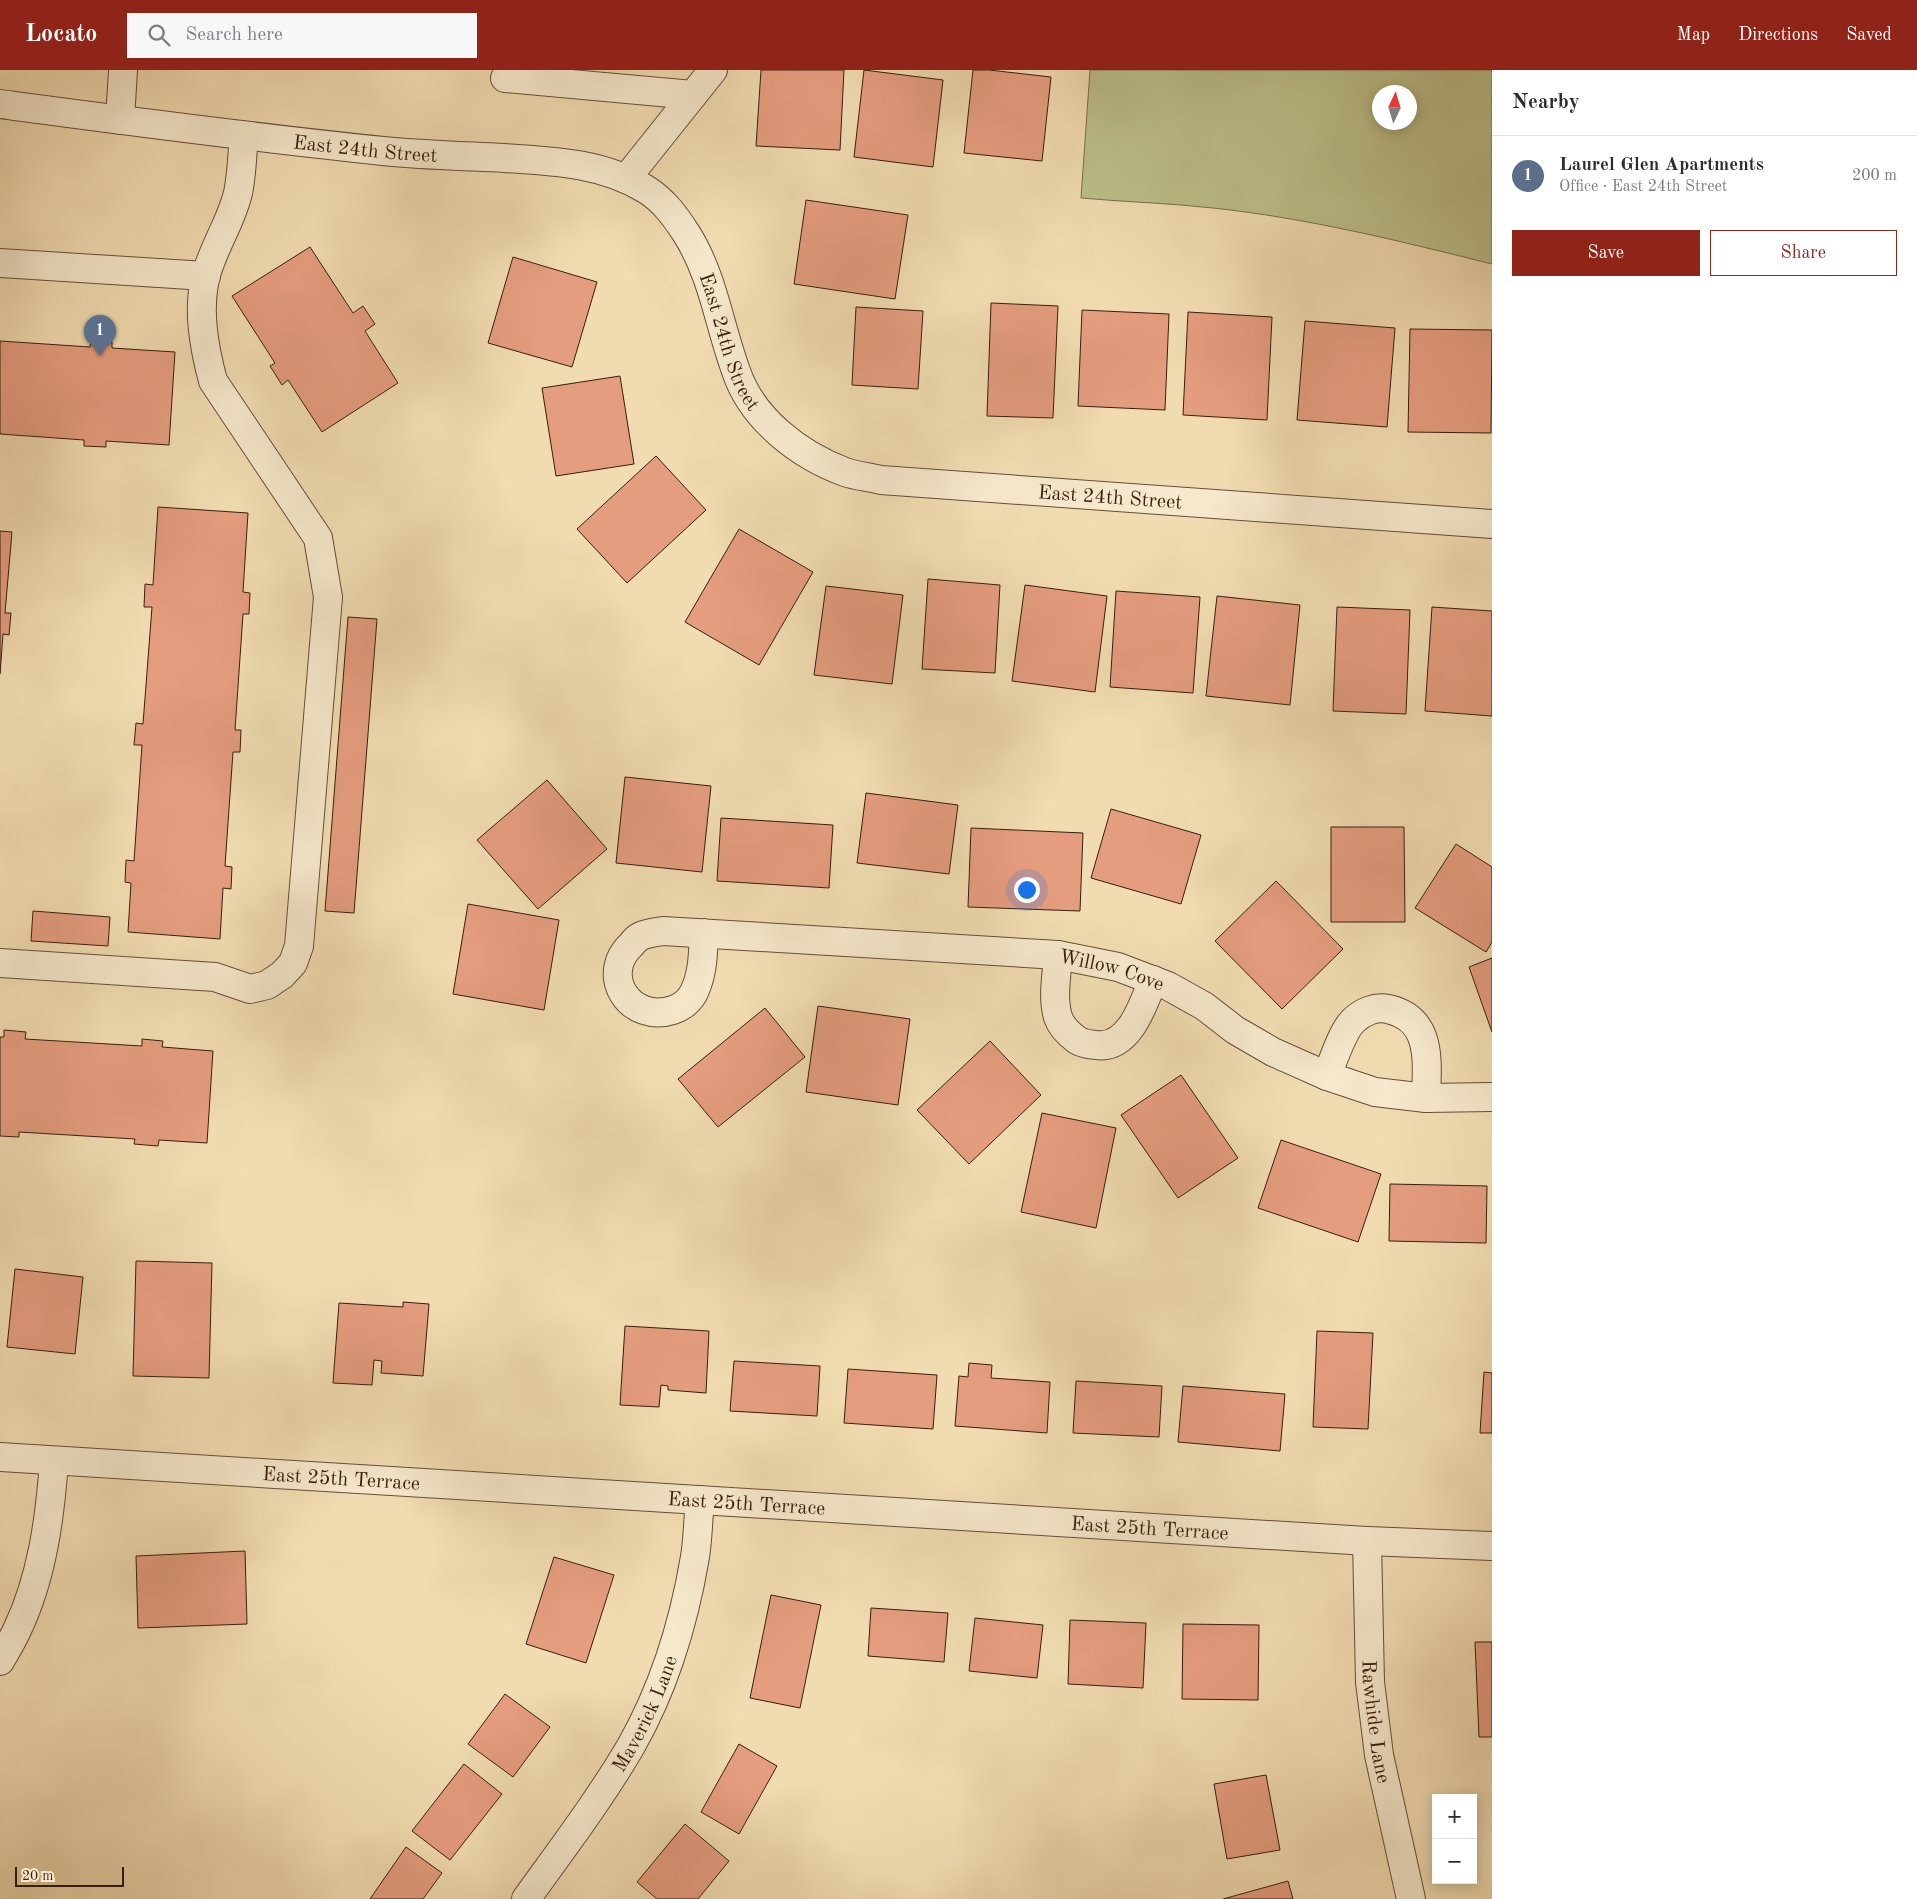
<!DOCTYPE html>
<meta charset="utf-8">
<style>
body{margin:0;font-family:"Old Standard TT",serif;background:#f7f7f7;color:#2b2b33}
.controls{position:absolute;right:15px;bottom:15px;display:grid;overflow:hidden;border-radius:0px;box-shadow:0 2px 12px #0003}
.controls button{width:45px;height:45px;display:grid;place-items:center;padding:0;border:0;border-bottom:1px solid #e1e1e2;background:#fff;color:#2b2b33;font:25px sans-serif}
.compass{position:absolute;left:1372px;top:15px;width:45px;height:45px;border-radius:50%;background:#fff;box-shadow:0 2px 12px #0003;rotate:4deg}
.scale{position:absolute;left:15px;bottom:12px;width:109px;box-sizing:border-box;padding-left:5px;border:2px solid #381d0e;border-top:0;font-size:14px;line-height:18px;white-space:nowrap;color:#381d0e;-webkit-text-stroke:4px #f6e8cc;paint-order:stroke}
.you{position:absolute;left:1026px;top:819px;width:18px;height:18px;margin:-12px;border:4px solid #fff;border-radius:50%;background:#1a73e8;box-shadow:0 0 0 8px #1a73e833}
.badge{display:grid;place-items:center;width:32px;height:32px;border-radius:50%;background:#8f2418;color:#fff;font-size:16px;font-weight:700}
.pin{position:absolute;translate:-50% -41px;filter:drop-shadow(0 1px 2px #0008)}
.pin::after{content:'';position:absolute;top:26px;width:18px;height:15px;background:inherit;clip-path:polygon(0 0,100% 0,50% 100%)}
.list{margin:0;padding:0;list-style:none}
h2{display:flex;justify-content:space-between;align-items:center;height:65px;margin:0;padding:0 20px;font-size:21px}
h2 small{font-size:16px;font-weight:400;color:#7c7c81}
.list li{display:grid;grid-template-columns:32px 1fr auto;gap:15px;align-items:center;box-sizing:border-box;height:80px;padding:0 20px;border-top:1px solid #e1e1e2}
.list b{display:block;font-size:19px;white-space:nowrap}
.list p{margin:0;font-size:16px;white-space:nowrap;color:#7c7c81}
.list em{font-size:16px;font-style:normal;color:#7c7c81}
.actions{display:flex;gap:10px;padding:15px 20px}
.actions a{flex:1;padding:11px 0;border:1px solid #8f2418;border-radius:0px;text-align:center;font-size:18px;color:#8f2418}
.actions .main{background:#8f2418;color:#fff}
.icon{flex:none;width:28px;height:28px;fill:none;stroke:currentColor;stroke-width:2;stroke-linecap:round;stroke-linejoin:round}
.map{position:relative;flex:none;width:1492px;height:1829px;overflow:hidden}
header{display:flex;align-items:center;gap:30px;box-sizing:border-box;height:70px;padding:0 25px;background:#8f2418;color:#fff}
header strong{font-size:24px}
nav{display:flex;gap:28px;margin-inline-start:auto;font-size:18px}
.search{width:350px;height:45px;background:#f7f7f7;display:flex;align-items:center;gap:12px;box-sizing:border-box;padding:0 18px;border-radius:0px;color:#7c7c81;font-size:19px}
main{display:flex}
aside{flex:1;background:#fff}
.map>svg:first-child{display:block}
.green{fill:#bcc08a;stroke:#7a6e4c;fill-rule:evenodd}
.building{fill:#e59d7f;stroke:#381d0e}
.lines{fill:none;stroke-linecap:round;stroke-linejoin:round}
.minor-casing{stroke:#664d37;stroke-width:30}
.minor{stroke:#f6e8cc;stroke-width:28}
.labels{text-anchor:middle;stroke-width:4.5;stroke-linejoin:round;paint-order:stroke}
.street-label{font-size:20px;fill:#381d0e;stroke:#f6e8cc}
</style>
<header>
<strong>Locato</strong>
<div class="search"><svg class="icon" aria-label="search" viewBox="0 0 24 24"><circle cx="10" cy="10" r="6"/><path d="M15 15l6 6"/></svg>Search here</div>
<nav><a>Map</a><a>Directions</a><a>Saved</a></nav>
</header>
<main>
<div class="map">
<svg width="1492" height="1829" viewBox="0 0 1492 1829">
<rect width="100%" height="100%" fill="#f1dcb1"/>
<filter id="stains"><feTurbulence type="fractalNoise" baseFrequency=".004" numOctaves="4"/><feColorMatrix values="0 0 0 0 .2 0 0 0 0 .09 0 0 0 0 .02 0 0 0 .5 -.17"/></filter>
<radialGradient id="worn" r=".72"><stop offset=".6" stop-color="#630" stop-opacity="0"/><stop offset="1" stop-color="#630" stop-opacity=".3"/></radialGradient>
<path class="green" d="M1090 0H1492V194C1400 171 1307 148 1213 138 1169 133 1125 132 1081 128ZM1380 22H1410V52H1380Z"/>
<g class="building">
<path d="M761 0H844L840 80 756 76Z"/>
<path d="M864 0 943 10 933 97 854 87Z"/>
<path d="M973 0H989L1051 7 1042 91 964 83Z"/>
<path d="M806 130 908 145 895 229 794 214Z"/>
<path d="M310 177 353 243 363 236 375 254 365 261 398 313 322 362 288 310 282 315 270 296 275 293 232 226Z"/>
<path d="M513 187 597 212 572 297 488 273Z"/>
<path d="M991 233 1058 236 1053 348 987 346Z"/>
<path d="M856 237 923 241 918 319 852 315Z"/>
<path d="M1082 240 1169 244 1165 340 1078 336Z"/>
<path d="M1188 242 1272 247 1267 350 1183 345Z"/>
<path d="M1305 251 1395 258 1387 357 1297 350Z"/>
<path d="M1410 259 1492 260 1491 363 1408 362Z"/>
<path d="M91 270 112 272V278L175 282 169 375 106 371V377L84 376V370L0 364V271L90 277Z"/>
<path d="M620 306 634 394 556 406 542 318Z"/>
<path d="M656 386 706 440 627 513 577 459Z"/>
<path d="M158 437 248 443 243 522 250 523 249 544H243L235 660H241L240 682H233L225 796 232 797 231 819 223 818 220 869 128 862 131 813 125 812 126 790 134 791 142 675H134L136 653 143 654 152 537H144L145 514 153 515Z"/>
<path d="M739 459 813 502 759 595 685 552Z"/>
<path d="M0 461 12 462 5 543H11L9 565 3 564 0 604Z"/>
<path d="M928 509 1000 515 995 603 922 599Z"/>
<path d="M1025 515 1107 526 1095 622 1012 611Z"/>
<path d="M826 516 903 525 892 614 814 605Z"/>
<path d="M1116 521 1200 527 1193 623 1110 617Z"/>
<path d="M1217 526 1300 535 1290 635 1206 626Z"/>
<path d="M1337 537 1410 540 1406 644 1333 641Z"/>
<path d="M1432 537 1492 541V646L1425 641Z"/>
<path d="M348 547 377 549 354 843 325 841Z"/>
<path d="M625 707 711 716 702 802 616 793Z"/>
<path d="M547 710 607 779 538 839 477 770Z"/>
<path d="M866 723 958 735 949 804 857 793Z"/>
<path d="M1111 739 1201 765 1181 834 1091 808Z"/>
<path d="M721 748 833 755 829 818 717 811Z"/>
<path d="M1331 757H1404L1405 852H1331Z"/>
<path d="M971 758 1083 763 1080 841 968 837Z"/>
<path d="M1456 774 1492 797V872L1486 882 1415 838Z"/>
<path d="M1276 811 1343 879 1282 939 1215 871Z"/>
<path d="M468 834 559 850 544 940 453 924Z"/>
<path d="M33 841 110 847 108 876 31 871Z"/>
<path d="M1492 888V962L1469 897Z"/>
<path d="M818 936 910 949 898 1035 806 1022Z"/>
<path d="M765 938 805 987 718 1057 678 1009Z"/>
<path d="M4 960 26 962 25 969 142 976V969L163 971 162 977 213 981 207 1073 159 1070 158 1076 134 1074 135 1069 19 1062V1067L0 1066V967H4Z"/>
<path d="M990 971 1041 1025 969 1094 917 1040Z"/>
<path d="M1181 1005 1238 1088 1178 1128 1121 1045Z"/>
<path d="M1042 1043 1116 1058 1096 1158 1021 1142Z"/>
<path d="M1281 1070 1381 1104 1358 1172 1258 1138Z"/>
<path d="M1390 1114 1487 1116 1486 1173 1389 1171Z"/>
<path d="M136 1191 212 1193 209 1308 133 1306Z"/>
<path d="M15 1199 83 1207 75 1284 7 1277Z"/>
<path d="M403 1232 429 1234 423 1306 381 1303 382 1291 374 1290 372 1315 333 1313 339 1233 403 1237Z"/>
<path d="M625 1256 709 1261 706 1323 668 1320V1316L661 1315 659 1337 620 1335Z"/>
<path d="M1317 1261 1373 1263 1368 1359 1313 1357Z"/>
<path d="M734 1291 820 1296 817 1346 730 1341Z"/>
<path d="M969 1293 992 1295 991 1308 1050 1312 1047 1363 955 1356 959 1306 968 1307Z"/>
<path d="M848 1299 937 1305 933 1359 844 1353Z"/>
<path d="M1484 1302 1492 1303V1363H1480Z"/>
<path d="M1076 1311 1162 1316 1159 1367 1073 1363Z"/>
<path d="M1183 1316 1285 1324 1280 1381 1178 1372Z"/>
<path d="M245 1481 247 1554 138 1558 136 1486Z"/>
<path d="M554 1487 614 1505 586 1593 526 1574Z"/>
<path d="M771 1525 821 1535 800 1638 750 1628Z"/>
<path d="M871 1538 948 1543 944 1592 868 1586Z"/>
<path d="M975 1548 1043 1555 1037 1608 969 1601Z"/>
<path d="M1070 1550 1146 1553 1143 1618 1068 1614Z"/>
<path d="M1183 1554 1259 1555 1258 1630 1182 1629Z"/>
<path d="M1475 1572H1492V1667H1479Z"/>
<path d="M505 1624 550 1657 513 1707 468 1674Z"/>
<path d="M739 1674 777 1696 739 1764 701 1742Z"/>
<path d="M464 1694 502 1724 450 1790 412 1761Z"/>
<path d="M1266 1705 1280 1780 1227 1789 1214 1714Z"/>
<path d="M685 1754 729 1791 698 1829H657L637 1812Z"/>
<path d="M406 1777 442 1803 423 1829H370Z"/>
<path d="M1288 1811 1293 1829H1223Z"/>
</g>
<g class="lines">
<g class="minor-casing">
<g id="minor">
<path d="M505 8 693 25"/>
<path id="s1" d="M0 34C128 51 255 68 383 81 423 85 464 86 504 88 553 91 604 93 647 120 664 131 675 146 686 163 713 205 719 255 736 301 752 349 799 385 845 402 856 406 869 407 881 410L1492 454"/>
<path d="M120 50 123 0"/>
<path d="M626 109 713 0"/>
<path d="M0 193 206 206"/>
<path id="s2" d="M704 863C703 883 703 902 695 920 691 930 682 937 673 940 630 954 598 905 632 874 634 871 637 868 641 866 647 863 656 862 663 861L1058 885 1118 897 1168 916 1204 936 1235 960 1273 982 1327 1006 1375 1022 1426 1028 1492 1027"/>
<path d="M1058 885C1057 904 1052 928 1058 947 1061 957 1069 964 1077 970 1083 974 1089 974 1096 975 1129 980 1143 935 1153 910"/>
<path d="M0 893 215 907 250 919 267 915 282 905 293 893 299 876 328 527 318 468 213 311C204 277 197 239 206 205 214 176 231 152 238 123 242 104 242 84 244 66"/>
<path d="M1327 1006C1333 991 1342 962 1353 951 1362 942 1376 936 1388 939 1433 949 1427 992 1426 1028"/>
<path id="s3" d="M0 1387 1367 1471 1492 1476"/>
<path id="s4" d="M1367 1471 1370 1612 1379 1685 1411 1829"/>
<path d="M0 1591C6 1581 12 1571 17 1560 42 1508 50 1448 54 1391"/>
<path id="s5" d="M526 1829C562 1779 600 1729 631 1676 664 1618 684 1552 695 1487 698 1468 698 1449 700 1430"/>
</g>
</g>
<use href="#minor" class="minor"/>
</g>
<g class="labels">
<g class="street-label">
<text dy="7" stroke="none"><textPath href="#s1" startOffset="368">East 24th Street</textPath></text>
<text dy="7" stroke="none"><textPath href="#s1" startOffset="831">East 24th Street</textPath></text>
<text dy="7" stroke="none"><textPath href="#s1" startOffset="1281">East 24th Street</textPath></text>
<text dy="7" stroke="none"><textPath href="#s2" startOffset="686">Willow Cove</textPath></text>
<text dy="7" stroke="none"><textPath href="#s3" startOffset="342">East 25th Terrace</textPath></text>
<text dy="7" stroke="none"><textPath href="#s3" startOffset="748">East 25th Terrace</textPath></text>
<text dy="7" stroke="none"><textPath href="#s3" startOffset="1152">East 25th Terrace</textPath></text>
<text dy="7" stroke="none"><textPath href="#s5" startOffset="221">Maverick Lane</textPath></text>
<text dy="7" stroke="none"><textPath href="#s4" startOffset="181">Rawhide Lane</textPath></text>
</g>
</g>
<rect width="100%" height="100%" filter="url(#stains)"/>
<rect width="100%" height="100%" fill="url(#worn)"/>
</svg>
<div class="controls">
<button>+</button>
<button>−</button>
</div>
<svg class="compass" viewBox="-18 -18 36 36"><path d="M0-13l5 13h-10z" fill="#e53935"/><path d="M0 13l5-13h-10z" fill="#7c7c81"/></svg>
<div class="scale">20 m</div>
<div class="you"></div>
<div class="pin badge" style="left:100px;top:286px;background:#5c6f8a">1</div>
</div>
<aside>
<h2>Nearby<small></small></h2>
<ul class="list">
<li><span class="badge" style="background:#5c6f8a">1</span><div><b>Laurel Glen Apartments</b><p>Office · East 24th Street</p></div><em>200 m</em></li>
</ul>
<div class="actions"><a class="main">Save</a><a>Share</a></div>
</aside>
</main>
